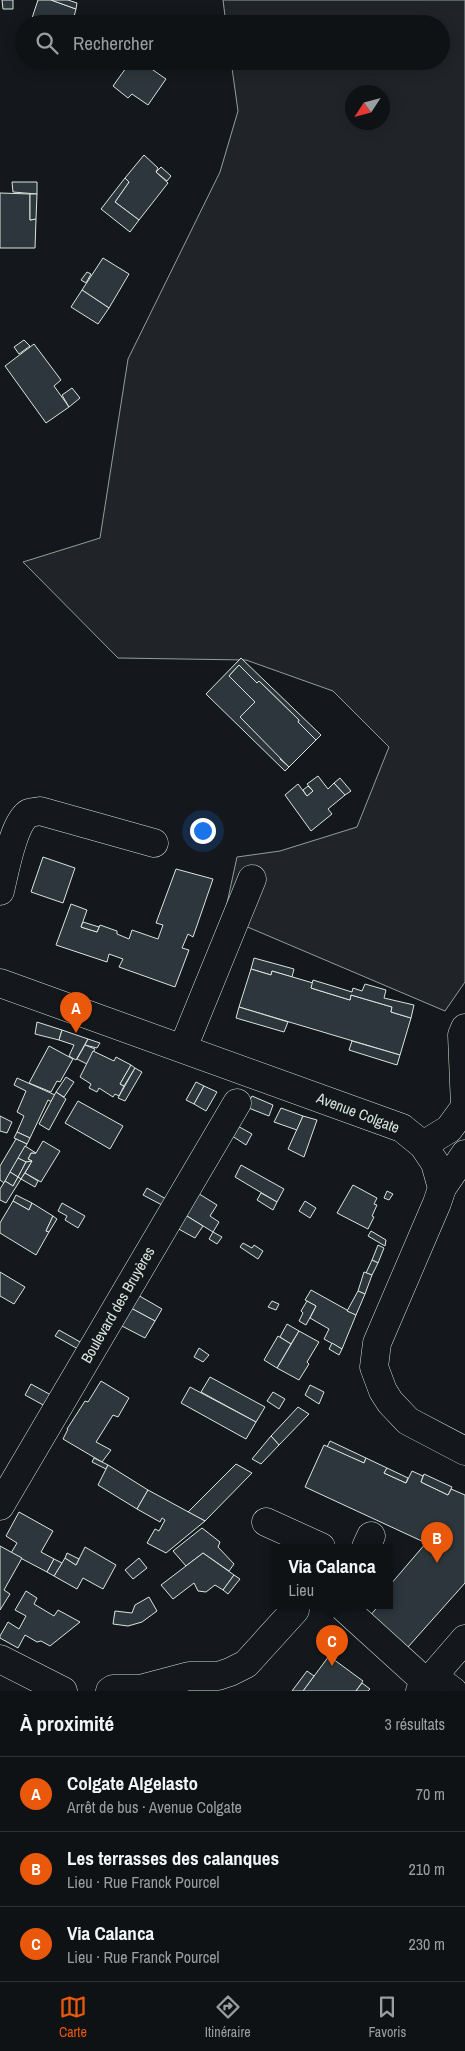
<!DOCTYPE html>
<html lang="fr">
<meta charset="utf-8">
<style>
body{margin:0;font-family:"Archivo Narrow",sans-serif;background:#1d2022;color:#f1f3f6}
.compass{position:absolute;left:345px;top:85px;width:45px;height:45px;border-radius:50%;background:#0f1215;box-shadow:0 2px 12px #0003;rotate:234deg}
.you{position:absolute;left:202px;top:830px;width:18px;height:18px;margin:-12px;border:4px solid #fff;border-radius:50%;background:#1a73e8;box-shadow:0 0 0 8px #1a73e833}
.badge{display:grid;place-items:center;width:32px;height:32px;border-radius:50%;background:#ea580c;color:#fff;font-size:16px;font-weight:700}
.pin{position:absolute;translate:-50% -41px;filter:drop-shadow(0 1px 2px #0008)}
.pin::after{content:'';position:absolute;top:26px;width:18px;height:15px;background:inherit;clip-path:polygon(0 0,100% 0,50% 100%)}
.popup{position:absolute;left:271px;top:1544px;width:122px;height:65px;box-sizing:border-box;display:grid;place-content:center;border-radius:0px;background:#0f1215;filter:drop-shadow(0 1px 4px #0005);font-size:16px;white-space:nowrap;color:#9b9ea0}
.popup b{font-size:19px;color:#f1f3f6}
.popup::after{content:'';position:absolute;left:50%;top:100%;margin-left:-10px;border:10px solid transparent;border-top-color:#0f1215}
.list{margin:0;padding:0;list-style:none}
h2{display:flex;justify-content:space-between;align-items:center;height:65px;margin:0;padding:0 20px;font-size:21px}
h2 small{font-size:16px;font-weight:400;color:#9b9ea0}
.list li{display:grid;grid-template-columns:32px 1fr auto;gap:15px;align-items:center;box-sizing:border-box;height:75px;padding:0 20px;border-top:1px solid #2f3234}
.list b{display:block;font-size:19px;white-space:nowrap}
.list p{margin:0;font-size:16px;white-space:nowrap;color:#9b9ea0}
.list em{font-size:16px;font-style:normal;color:#9b9ea0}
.icon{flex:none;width:28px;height:28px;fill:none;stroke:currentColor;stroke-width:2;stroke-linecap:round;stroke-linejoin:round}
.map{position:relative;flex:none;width:465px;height:1691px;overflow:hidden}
.search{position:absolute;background:#0f1215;box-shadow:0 2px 12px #0003;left:15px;right:15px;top:15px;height:55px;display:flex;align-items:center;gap:12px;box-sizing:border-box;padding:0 18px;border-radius:28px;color:#9b9ea0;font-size:19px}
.sheet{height:290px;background:#0f1215}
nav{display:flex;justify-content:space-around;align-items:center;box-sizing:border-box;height:70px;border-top:1px solid #2f3234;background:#0f1215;font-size:14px;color:#9b9ea0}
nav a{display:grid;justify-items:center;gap:2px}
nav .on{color:#ea580c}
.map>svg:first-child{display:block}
.green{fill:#202428;stroke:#939e99;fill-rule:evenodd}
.building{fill:#2c363c;stroke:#d8e6dc}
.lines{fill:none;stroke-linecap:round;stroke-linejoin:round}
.minor-casing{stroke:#d8e6dc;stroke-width:29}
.minor{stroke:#14181c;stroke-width:28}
.labels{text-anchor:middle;stroke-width:4;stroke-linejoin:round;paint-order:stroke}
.street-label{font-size:15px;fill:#d8e6dc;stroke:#14181c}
</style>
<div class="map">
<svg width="465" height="1691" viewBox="0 0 465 1691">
<rect width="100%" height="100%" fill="#14181c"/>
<path class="green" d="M223 0H465V982L445 1011 224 917 237 857 280 851 357 827 389 747 333 691 246 660 118 658 23 562 100 538 128 359 220 172 238 111 231 61H441V24H226ZM352 92H382V122H352Z"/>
<g class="building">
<path d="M2 0H13V9H3Z"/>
<path d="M38 0H51L76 9 72 24H30Z"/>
<path d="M51 0H68L77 3 76 9Z"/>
<path d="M131 61H140L166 79 148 105 132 94 128 98 113 86Z"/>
<path d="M144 155 158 168 156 172 168 183 139 220 115 202 129 182 125 178Z"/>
<path d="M161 167 171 176 167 181 156 172Z"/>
<path d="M125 178 129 182 115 202 139 220 130 232 101 209Z"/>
<path d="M12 182H37V194L13 192Z"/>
<path d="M0 193 30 194V220L36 219 35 248H0Z"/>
<path d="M30 194H37L36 219 30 220Z"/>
<path d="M103 258 129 274 109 308 82 290Z"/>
<path d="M87 272 91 274 86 283 81 280Z"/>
<path d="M82 290 109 308 98 324 71 307Z"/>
<path d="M24 340 30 346 19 354 14 347Z"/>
<path d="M34 344 61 380 54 386 69 407 46 423 5 366Z"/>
<path d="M72 388 80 398 69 407 62 395Z"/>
<path d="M241 658 321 735 316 740 298 722 299 720 259 681 257 683 239 665 229 676 255 702 240 717 281 757 280 759 289 767 285 771 206 694Z"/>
<path d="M239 665 257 683 259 681 299 720 298 722 316 740 289 767 240 717 255 702 229 676Z"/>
<path d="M318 776 328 789 334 783 345 795 328 809 332 814 311 831 285 795 298 784 307 796 313 791 307 784Z"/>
<path d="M340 778 351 791 345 795 334 783Z"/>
<path d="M308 786 313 791 307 796 303 790Z"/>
<path d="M43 857 75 868 63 903 31 892Z"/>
<path d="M176 869 213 879 193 937 188 934 182 948 189 950 175 987 119 967 123 959 109 954 107 962 56 945 71 904 87 910 81 927 97 932 100 925 117 931V934L129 939 132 930 158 939 163 925 156 923Z"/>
<path d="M83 922 99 927 97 932 81 927Z"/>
<path d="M254 958 294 969 292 977 272 971 271 975 251 969Z"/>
<path d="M251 969 271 975 272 971 313 983 311 988 350 1000 351 995 392 1007 391 1012 411 1018 400 1055 239 1007Z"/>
<path d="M313 980 352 992 353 988 362 991 365 984 386 990 384 998 414 1005 411 1018 391 1012 392 1007 351 995 350 1000 311 988Z"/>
<path d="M239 1007 288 1022 284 1032 236 1018Z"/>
<path d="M37 1022 62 1030 59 1040 35 1034Z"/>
<path d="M62 1030 88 1039 76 1060 69 1056 74 1045 59 1040Z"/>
<path d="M88 1039 100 1043 97 1048 85 1045Z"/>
<path d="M352 1041 400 1055 397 1065 349 1050Z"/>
<path d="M85 1045 95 1049 87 1064 77 1059Z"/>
<path d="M49 1046 73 1059 60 1082 57 1081 51 1092 29 1083Z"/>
<path d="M93 1051 114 1061 116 1057 131 1065 120 1084 124 1086 119 1096 115 1094 113 1097 99 1088 97 1092 89 1088 91 1084 80 1077Z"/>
<path d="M131 1065 135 1068 124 1086 120 1084Z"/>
<path d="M135 1068 142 1072 125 1101 118 1098Z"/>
<path d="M66 1077 74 1082 64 1097 56 1092Z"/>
<path d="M17 1078 55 1095 52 1102 48 1100 30 1138 17 1132 24 1116 17 1112 26 1091 14 1085Z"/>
<path d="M196 1082 204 1086 194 1104 186 1100Z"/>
<path d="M204 1086 217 1092 206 1111 194 1104Z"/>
<path d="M56 1092 66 1099 49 1130 39 1124Z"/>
<path d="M252 1096 273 1105 269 1116 246 1107Z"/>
<path d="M78 1101 123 1126 110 1149 65 1123Z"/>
<path d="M281 1108 303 1116 297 1130 274 1122Z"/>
<path d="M0 1116 12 1122 7 1133 0 1131Z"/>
<path d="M303 1116 317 1120 304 1157 288 1149Z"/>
<path d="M234 1124 252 1134 246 1145 229 1134Z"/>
<path d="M17 1132 30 1138 27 1144 14 1138Z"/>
<path d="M16 1139 27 1144 4 1183 0 1180V1166Z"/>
<path d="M43 1141 60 1151 41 1182 25 1173 32 1161 28 1159 31 1153H36Z"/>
<path d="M25 1146 36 1153H31L28 1159 32 1161 26 1162 18 1158Z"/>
<path d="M18 1158 26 1162 18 1177 10 1172Z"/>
<path d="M32 1161 21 1179 18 1177 26 1162Z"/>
<path d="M241 1165 284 1189 277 1202 235 1177Z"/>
<path d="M10 1172 18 1177 13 1186 5 1181Z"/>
<path d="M25 1173 38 1181 35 1187 21 1179Z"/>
<path d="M18 1177 21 1179 6 1203 0 1200V1189L5 1181 13 1186Z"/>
<path d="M353 1185 377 1198 374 1204 377 1205 372 1216 374 1217 368 1229 337 1213Z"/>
<path d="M147 1188 166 1199 162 1205 143 1195Z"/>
<path d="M387 1191 393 1194 389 1200 384 1198Z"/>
<path d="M196 1192 217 1205 210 1216 219 1222 213 1232 182 1213Z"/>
<path d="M261 1193 277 1202 273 1210 257 1200Z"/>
<path d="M16 1195 32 1203 29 1210 13 1201Z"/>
<path d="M13 1201 29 1210 32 1203 53 1216 46 1231 49 1232 36 1255 0 1233V1223Z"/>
<path d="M305 1201 316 1208 310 1218 299 1211Z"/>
<path d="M62 1203 85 1216 78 1228 65 1220 67 1216 58 1211Z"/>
<path d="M182 1213 203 1226 195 1238 175 1227Z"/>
<path d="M53 1216 57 1219 49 1232 46 1231Z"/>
<path d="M371 1231 386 1240 385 1246 368 1236Z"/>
<path d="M213 1232 222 1237 217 1244 209 1239Z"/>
<path d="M243 1243 252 1248 254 1245 263 1251 258 1259 240 1247Z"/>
<path d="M378 1245 384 1248 378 1263 372 1260Z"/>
<path d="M372 1260 378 1263 372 1275 366 1273Z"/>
<path d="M0 1272 25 1287 14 1304 0 1296Z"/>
<path d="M364 1272 372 1275 365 1294 358 1291Z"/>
<path d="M311 1290 356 1315 342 1349 324 1339 329 1329 310 1318 316 1306 305 1300Z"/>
<path d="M358 1291 365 1294 356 1315 347 1311Z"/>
<path d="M136 1294 162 1309 155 1321 129 1307Z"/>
<path d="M272 1301 279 1304 276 1310 268 1307Z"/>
<path d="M307 1301 316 1306 306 1325 299 1321 303 1313 301 1311Z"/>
<path d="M129 1307 155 1321 145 1338 118 1324Z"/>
<path d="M287 1324 299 1331 291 1344 280 1337Z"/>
<path d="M59 1330 82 1343 78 1349 55 1336Z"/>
<path d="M299 1331 319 1342 307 1362 309 1364 299 1380 277 1368Z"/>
<path d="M278 1336 291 1344 277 1368 264 1360Z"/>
<path d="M332 1343 342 1349 339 1355 329 1349Z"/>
<path d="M199 1348 209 1355 203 1362 194 1357Z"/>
<path d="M210 1377 265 1407 256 1422 201 1392Z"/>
<path d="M101 1381 129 1398 118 1417 113 1415 96 1442 111 1450 102 1462 63 1439 68 1429H67L85 1401 88 1402Z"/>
<path d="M31 1384 51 1395 45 1406 25 1395Z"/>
<path d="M310 1385 324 1392 319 1404 305 1395Z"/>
<path d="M190 1387 256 1422 246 1439 181 1403Z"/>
<path d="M273 1392 285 1399 279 1409 267 1401Z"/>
<path d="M298 1407 309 1414 279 1445 271 1436Z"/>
<path d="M271 1436 279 1445 261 1464 252 1459Z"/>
<path d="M330 1441 366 1458 364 1463 327 1447Z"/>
<path d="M324 1445 364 1463 366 1458 387 1468 384 1473 406 1483 412 1471 423 1476 421 1482 448 1495 451 1489 465 1495V1583L408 1647 370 1616 379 1605H390V1585L426 1543 305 1487Z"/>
<path d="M94 1458 108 1465 106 1469 92 1462Z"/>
<path d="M236 1464 252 1473 205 1521 188 1512Z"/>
<path d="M108 1465 148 1490 137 1509 98 1485Z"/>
<path d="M387 1468 408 1478 406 1483 384 1473Z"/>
<path d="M424 1474 452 1487 448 1495 421 1482Z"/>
<path d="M148 1490 205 1521 166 1553 147 1543 155 1529 159 1531 165 1520 162 1518 160 1522 137 1509Z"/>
<path d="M19 1512 53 1531 41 1552 54 1559 47 1572 11 1553 17 1543 6 1536Z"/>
<path d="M202 1528 220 1542 218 1547 234 1564 229 1571 203 1553 186 1566 173 1551Z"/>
<path d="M0 1546 22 1558 4 1590 10 1594 0 1610Z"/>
<path d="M85 1547 116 1565 103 1589 83 1578 77 1589 54 1576 65 1558 76 1565Z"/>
<path d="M67 1553 79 1559 76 1565 65 1558Z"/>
<path d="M203 1553 234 1575 223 1590 215 1585 206 1592 198 1591 194 1583 173 1599 161 1585Z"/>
<path d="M139 1558 147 1568 133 1579 125 1570Z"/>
<path d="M54 1559 62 1563 54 1576 47 1572Z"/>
<path d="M234 1575 240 1579 228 1594 223 1590Z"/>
<path d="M26 1591 37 1598 34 1604 54 1616 58 1610 80 1622 50 1646 41 1641 37 1642 25 1635 18 1648 0 1638V1636L8 1622 19 1629 26 1616 15 1610Z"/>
<path d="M149 1597 157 1611 142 1622 128 1626 113 1624 115 1611 132 1613 135 1605Z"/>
<path d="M329 1656 363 1681 356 1691H303Z"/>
<path d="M307 1671 314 1676 303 1691H292Z"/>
<path d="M362 1683 370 1689 368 1691H356Z"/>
</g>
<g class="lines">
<g class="minor-casing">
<g id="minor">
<path d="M0 891C4 875 14 820 29 813 32 812 37 812 40 811L154 843"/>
<path d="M0 983 402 1128 423 1145 435 1163 442 1188 437 1203 377 1343 374 1367 383 1391 390 1402 408 1421 465 1451"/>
<path d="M183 1048 252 879"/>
<path d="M423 1145 449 1129 465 1107 462 1035 465 1028"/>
<path d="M442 1188 465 1154"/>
<path d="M0 1506 237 1103"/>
<path d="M266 1522 321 1547"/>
<path d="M366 1547 371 1536"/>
<path d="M341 1605 427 1683"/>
<path d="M0 1659 63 1691"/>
<path d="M433 1676 453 1691"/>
<path d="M110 1691 113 1689H140L189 1676H218L230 1672 246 1664 295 1610"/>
<path d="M420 1691 465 1639"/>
</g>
</g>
<use href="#minor" class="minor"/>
</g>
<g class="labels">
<g class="street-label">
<text transform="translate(358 1113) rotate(21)" y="5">Avenue Colgate</text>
<text transform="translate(118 1305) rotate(-60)" y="5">Boulevard des Bruyères</text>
</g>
</g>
</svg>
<svg class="compass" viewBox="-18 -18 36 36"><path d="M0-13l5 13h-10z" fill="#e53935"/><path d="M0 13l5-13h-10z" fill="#9b9ea0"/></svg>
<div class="you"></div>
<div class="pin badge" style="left:76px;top:1033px">A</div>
<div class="pin badge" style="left:437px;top:1563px">B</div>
<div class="pin badge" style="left:332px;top:1666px">C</div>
<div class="popup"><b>Via Calanca</b>Lieu</div>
<div class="search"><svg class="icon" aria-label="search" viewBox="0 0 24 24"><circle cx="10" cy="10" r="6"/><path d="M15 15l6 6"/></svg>Rechercher</div>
</div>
<section class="sheet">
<h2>À proximité<small>3 résultats</small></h2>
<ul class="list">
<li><span class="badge">A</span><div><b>Colgate Algelasto</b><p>Arrêt de bus · Avenue Colgate</p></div><em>70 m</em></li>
<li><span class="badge">B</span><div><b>Les terrasses des calanques</b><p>Lieu · Rue Franck Pourcel</p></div><em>210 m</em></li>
<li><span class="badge">C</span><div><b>Via Calanca</b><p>Lieu · Rue Franck Pourcel</p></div><em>230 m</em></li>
</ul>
</section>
<nav>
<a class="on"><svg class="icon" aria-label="map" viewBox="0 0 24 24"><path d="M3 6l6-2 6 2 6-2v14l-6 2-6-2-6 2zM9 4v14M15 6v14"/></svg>Carte</a>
<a><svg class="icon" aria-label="directions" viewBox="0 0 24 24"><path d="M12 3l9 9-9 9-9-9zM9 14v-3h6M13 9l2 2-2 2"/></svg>Itinéraire</a>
<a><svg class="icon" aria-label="saved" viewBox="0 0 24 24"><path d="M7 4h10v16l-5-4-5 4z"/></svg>Favoris</a>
</nav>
